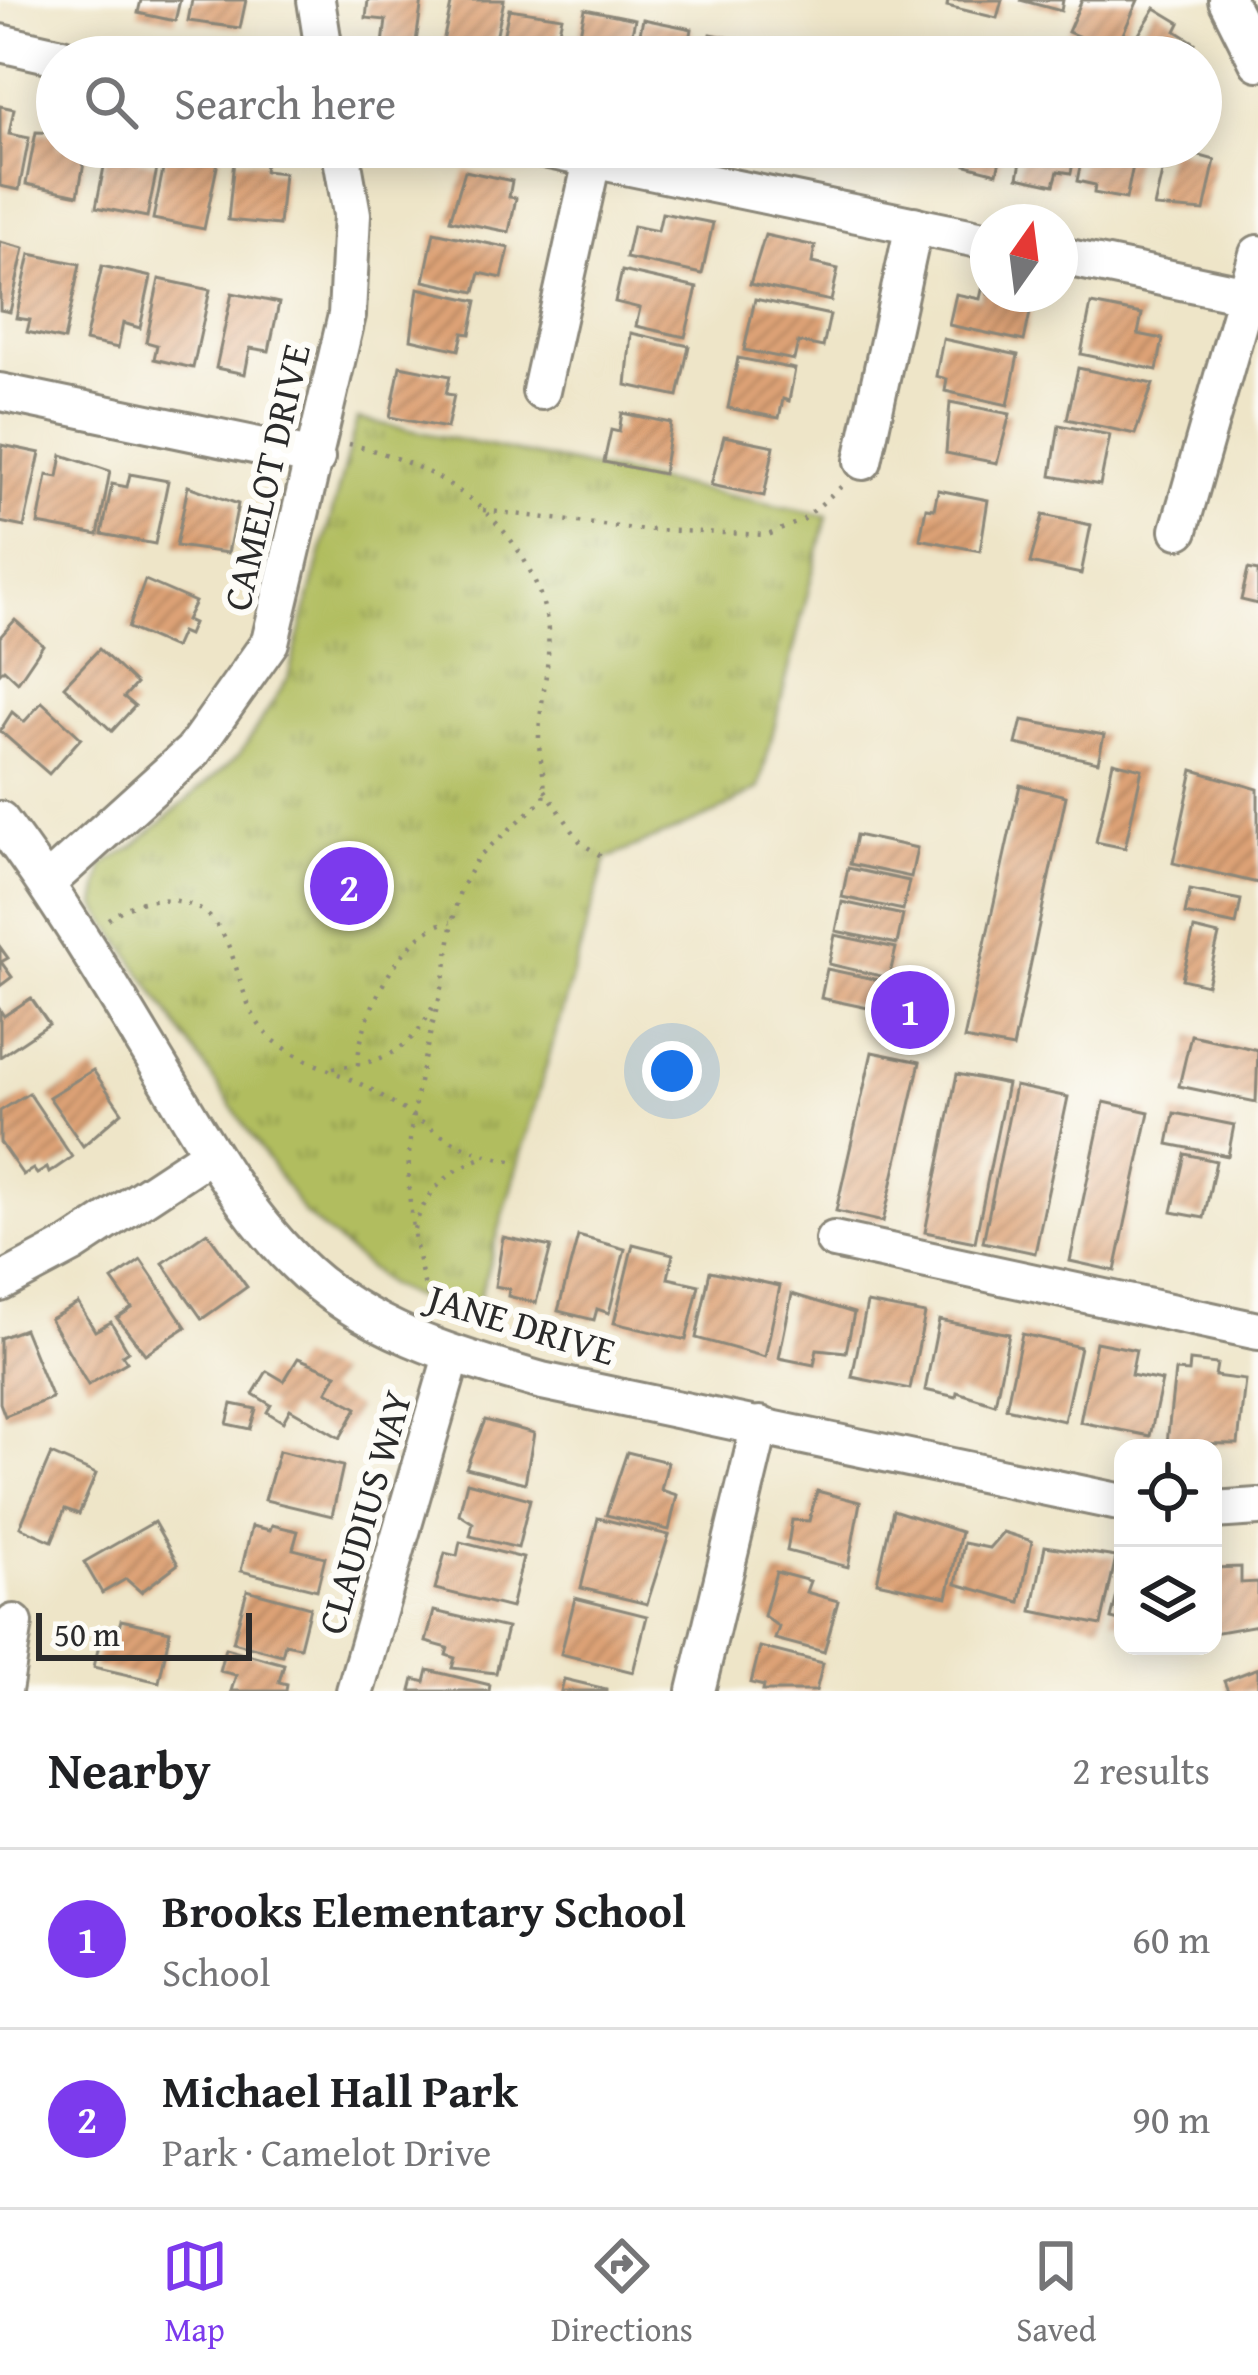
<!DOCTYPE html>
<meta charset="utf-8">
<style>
body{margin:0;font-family:"Gentium Book Plus",serif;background:#f2f2f2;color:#202124}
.controls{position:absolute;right:36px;bottom:36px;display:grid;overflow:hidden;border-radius:24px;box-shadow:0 6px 30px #0003}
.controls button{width:108px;height:108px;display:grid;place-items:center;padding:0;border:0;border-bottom:3px solid #e0e0e0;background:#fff;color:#202124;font:60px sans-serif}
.compass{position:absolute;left:970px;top:204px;width:108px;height:108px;border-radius:50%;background:#fff;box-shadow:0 6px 30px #0003;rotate:14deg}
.scale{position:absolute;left:36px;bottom:30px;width:216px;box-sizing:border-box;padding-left:12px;border:6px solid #2b2b2b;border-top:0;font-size:33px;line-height:42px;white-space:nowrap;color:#2b2b2b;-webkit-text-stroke:9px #fdfcf7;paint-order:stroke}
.you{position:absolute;left:672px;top:1071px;width:42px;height:42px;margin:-30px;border:9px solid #fff;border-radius:50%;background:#1a73e8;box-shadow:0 0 0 18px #1a73e833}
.badge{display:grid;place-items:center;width:78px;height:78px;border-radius:50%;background:#7c3aed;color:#fff;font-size:39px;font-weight:700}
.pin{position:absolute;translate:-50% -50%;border:6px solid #fff;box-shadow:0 3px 12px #0006}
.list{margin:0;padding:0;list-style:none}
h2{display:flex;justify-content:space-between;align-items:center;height:156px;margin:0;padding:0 48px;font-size:51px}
h2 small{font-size:39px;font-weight:400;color:#757577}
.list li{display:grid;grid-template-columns:78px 1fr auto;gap:36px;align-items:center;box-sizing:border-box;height:180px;padding:0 48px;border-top:3px solid #e0e0e0}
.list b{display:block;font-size:45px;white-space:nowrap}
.list p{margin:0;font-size:39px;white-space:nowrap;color:#757577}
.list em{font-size:39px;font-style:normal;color:#757577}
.icon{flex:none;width:66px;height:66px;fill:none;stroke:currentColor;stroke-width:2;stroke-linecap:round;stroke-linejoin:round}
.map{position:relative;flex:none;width:1258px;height:1691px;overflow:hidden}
.search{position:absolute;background:#fff;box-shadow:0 6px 30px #0003;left:36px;right:36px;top:36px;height:132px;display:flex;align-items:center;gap:30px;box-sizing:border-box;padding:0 42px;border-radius:66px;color:#757577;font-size:45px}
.sheet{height:516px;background:#fff}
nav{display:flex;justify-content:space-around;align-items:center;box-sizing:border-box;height:168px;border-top:3px solid #e0e0e0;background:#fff;font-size:33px;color:#757577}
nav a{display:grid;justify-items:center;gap:6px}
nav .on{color:#7c3aed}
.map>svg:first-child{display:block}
.park{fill:url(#park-tufts);stroke:#6e7445;stroke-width:3}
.building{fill:url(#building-hatch)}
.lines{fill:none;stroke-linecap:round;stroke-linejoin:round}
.minor-casing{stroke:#8c887a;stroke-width:42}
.path{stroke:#8c887a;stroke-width:4.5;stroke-dasharray:3 9;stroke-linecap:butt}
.minor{stroke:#fff;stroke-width:36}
.labels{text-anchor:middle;stroke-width:12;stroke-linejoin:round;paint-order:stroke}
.street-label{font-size:39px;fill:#2b2b2b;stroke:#fdfcf7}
</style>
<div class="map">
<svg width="1258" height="1691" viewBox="0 0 1258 1691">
<defs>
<pattern id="park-tufts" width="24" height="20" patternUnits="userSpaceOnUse" patternTransform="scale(3)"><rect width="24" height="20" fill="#b1bd5f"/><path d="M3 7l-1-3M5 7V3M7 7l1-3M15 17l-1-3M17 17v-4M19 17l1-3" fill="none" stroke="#909a4f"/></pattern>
<pattern id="building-hatch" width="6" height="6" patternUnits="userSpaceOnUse" patternTransform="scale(3)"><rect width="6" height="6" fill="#dda276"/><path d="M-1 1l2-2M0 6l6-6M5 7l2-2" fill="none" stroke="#b38461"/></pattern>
</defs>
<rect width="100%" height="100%" fill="#fdfcf7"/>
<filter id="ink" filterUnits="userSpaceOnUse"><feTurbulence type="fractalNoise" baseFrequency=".00833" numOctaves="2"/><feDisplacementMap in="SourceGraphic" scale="24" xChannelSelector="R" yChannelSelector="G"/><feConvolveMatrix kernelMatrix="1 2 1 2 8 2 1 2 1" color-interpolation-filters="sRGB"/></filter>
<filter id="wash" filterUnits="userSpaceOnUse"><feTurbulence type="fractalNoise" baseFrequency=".004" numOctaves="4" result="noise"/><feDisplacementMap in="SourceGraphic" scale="48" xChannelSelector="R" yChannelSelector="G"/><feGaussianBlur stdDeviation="2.7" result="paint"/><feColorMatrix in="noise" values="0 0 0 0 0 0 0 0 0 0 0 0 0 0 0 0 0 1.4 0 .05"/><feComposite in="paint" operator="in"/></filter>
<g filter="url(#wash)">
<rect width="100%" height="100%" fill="#eee5c8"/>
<path class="park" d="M357 419 827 516 759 788 716 813 606 859 472 1323 389 1286 304 1213 96 906 103 865 132 848 240 754 288 678Z"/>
<g id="blocks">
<g class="building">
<path d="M141 0H180L175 21 138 13Z"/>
<path d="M192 0H246L240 28 188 21Z"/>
<path d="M368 0H422L415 49 383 44 386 20 366 18Z"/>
<path d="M452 0H504L493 53 440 56Z"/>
<path d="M948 0H1002L997 18 947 6Z"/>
<path d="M1020 0H1063L1061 11Z"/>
<path d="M1082 0H1138L1115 52 1068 32Z"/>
<path d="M1155 8 1180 23 1176 31 1195 43 1187 57H1125Z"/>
<path d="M509 9 562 17 553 57H499Z"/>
<path d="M585 9 635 19 627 57H575Z"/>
<path d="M643 19 692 29 687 57H635Z"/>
<path d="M711 34 761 44 758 57H706Z"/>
<path d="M770 47 810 55V57H768Z"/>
<path d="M0 106 14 109 9 134 29 138 19 190 0 186Z"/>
<path d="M36 132 57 133V147H87L78 195 26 184Z"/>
<path d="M108 147H141L138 160 158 164 147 217 96 207Z"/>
<path d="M182 147 220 152 204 229 153 219 166 155 180 158Z"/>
<path d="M885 147H929L920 157Z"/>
<path d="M970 147H1003L997 173 966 165Z"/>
<path d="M1024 147H1076L1071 173 1058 171 1054 185 1018 177Z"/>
<path d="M1084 147H1137L1126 199 1094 193 1095 185 1077 181Z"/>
<path d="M1168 147 1215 160 1204 211 1154 207Z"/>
<path d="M234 160 265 163 264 171 284 173 279 225 228 220Z"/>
<path d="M465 171 512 181 509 197 516 198 509 232 450 220Z"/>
<path d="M662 213 713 223 702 274 626 258 633 226 658 231Z"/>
<path d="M434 232 509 248 502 278 480 273 475 292 424 281Z"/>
<path d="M765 235 815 246 812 263 838 269 831 301 750 284Z"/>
<path d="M0 242 24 248 10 312 0 310Z"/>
<path d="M30 254 80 264 64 340 27 332 30 320 16 318Z"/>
<path d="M102 266 151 277 140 328 123 323 118 348 85 341Z"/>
<path d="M622 271 697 288 685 337 636 326 640 308 615 302Z"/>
<path d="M159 279 210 290 193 368 154 359 157 345 146 342Z"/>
<path d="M984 281 988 294H1034L1024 341 949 325 956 294 980 299Z"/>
<path d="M418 288 477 301 470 334 463 333 459 350 411 339Z"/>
<path d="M232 293 279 303 269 351 250 348 245 374 216 368Z"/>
<path d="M755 299 830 315 823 347 798 342 794 360 744 350Z"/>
<path d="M1091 304 1142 314 1138 334 1163 339 1157 370 1081 354Z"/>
<path d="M631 333 689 346 678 396 626 385Z"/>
<path d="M943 339 1018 355 1008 405 945 391 947 379 936 376Z"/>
<path d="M738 358 795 369 789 401 783 399 779 418 728 408Z"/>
<path d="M400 366 450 376 446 394 454 395 447 428 390 417Z"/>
<path d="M1078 368 1153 384 1135 434 1067 419Z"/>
<path d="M950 402 1010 414 997 463 946 453Z"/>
<path d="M622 413 671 423 663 474 604 462 611 430 619 432Z"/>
<path d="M1059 425 1110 435 1100 485 1051 476Z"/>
<path d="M724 436 774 446 764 496 711 485Z"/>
<path d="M2 445 40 453 24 527 0 522Z"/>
<path d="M62 455 110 471 98 535 38 524 47 475 58 477Z"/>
<path d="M130 474 168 481 155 544 102 534 112 484 127 487Z"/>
<path d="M188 486 238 504 228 553 176 546Z"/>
<path d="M938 490 988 500 980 551 920 539 926 508 934 509Z"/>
<path d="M1043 515 1091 525 1081 574 1030 563Z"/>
<path d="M1248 569 1258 571V604L1241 600Z"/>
<path d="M145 580 195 602 186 620 193 623 188 635 181 632 174 648 128 628Z"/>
<path d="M15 620 43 645 18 682 4 669 0 673V637Z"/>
<path d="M99 649 136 684 124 697 135 706 112 731 64 686Z"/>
<path d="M42 702 81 738 49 774 0 731 12 712 24 722Z"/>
<path d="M1022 720 1104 735 1098 762 1016 744Z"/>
<path d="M1113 762 1142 769 1125 848 1096 842Z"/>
<path d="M1193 770 1258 789V883L1173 863Z"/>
<path d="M1020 785 1066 796 1013 1048 964 1039Z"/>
<path d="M856 835 917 848 911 877 850 864Z"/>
<path d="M848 868 909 881 903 910 842 897Z"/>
<path d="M1190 890 1241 900 1236 925 1185 914Z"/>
<path d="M842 902 903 915 897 944 836 931Z"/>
<path d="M1194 929 1219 935 1207 985 1182 979Z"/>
<path d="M835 935 896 948 889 978 829 964Z"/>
<path d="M0 947 8 958 1 962 12 977 0 986Z"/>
<path d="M827 969 888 982 882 1011 821 998Z"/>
<path d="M31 998 49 1024 0 1057V1010L4 1016Z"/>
<path d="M1191 1035 1258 1050 1256 1102 1179 1086Z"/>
<path d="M872 1052 920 1062 883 1222 836 1211Z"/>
<path d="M93 1070 122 1112 83 1146 49 1097Z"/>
<path d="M957 1074 1007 1084 975 1242 925 1232Z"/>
<path d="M1015 1086 1068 1097 1035 1253 983 1242Z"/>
<path d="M29 1093 72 1157 49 1173 47 1168 37 1174 33 1169 23 1175 0 1142V1111Z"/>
<path d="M1104 1102 1149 1112 1115 1271 1070 1261Z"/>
<path d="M1174 1113 1234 1125 1228 1156 1168 1144Z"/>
<path d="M1185 1154 1216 1161 1204 1218 1172 1212Z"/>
<path d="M207 1232 247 1287 202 1319 163 1263Z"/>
<path d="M578 1236 625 1249 609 1313 597 1309 594 1320 558 1311Z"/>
<path d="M503 1237 551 1247 536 1303 508 1296 509 1289 495 1286Z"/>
<path d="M633 1244 673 1254 668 1278 699 1285 686 1340 614 1323Z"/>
<path d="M141 1260 186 1327 145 1354 117 1318 132 1308 112 1280Z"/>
<path d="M710 1271 780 1286 765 1357 696 1338Z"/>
<path d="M792 1294 854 1313 846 1352 817 1349 814 1365 779 1358Z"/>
<path d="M78 1303 95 1331 111 1322 128 1351 122 1355 127 1362 88 1385 50 1319Z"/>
<path d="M867 1303 925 1314 910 1389 852 1377Z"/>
<path d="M939 1320 1009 1334 995 1404 957 1392 956 1397 925 1390Z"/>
<path d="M24 1329 52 1398 5 1416 0 1403V1338Z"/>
<path d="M1022 1334 1080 1347 1064 1421 1006 1408Z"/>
<path d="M1096 1342 1136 1350 1131 1375 1162 1381 1150 1436 1080 1422Z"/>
<path d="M298 1358 337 1374 327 1391 357 1408 340 1438 290 1409 283 1422 267 1412 271 1405 253 1394 267 1371 284 1381Z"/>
<path d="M1190 1361 1217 1364 1215 1376 1245 1380 1238 1444 1167 1443 1175 1371 1189 1372Z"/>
<path d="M232 1404 256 1409 250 1429 227 1424Z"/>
<path d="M485 1420 534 1433 525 1483 466 1468Z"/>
<path d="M279 1451 343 1466 332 1516 265 1500Z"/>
<path d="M627 1452 668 1462 661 1490 677 1495 669 1530 606 1515Z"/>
<path d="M51 1454 96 1474 79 1514 65 1509 52 1541 20 1527Z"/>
<path d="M467 1482 530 1499 518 1548 470 1536 473 1523 459 1514Z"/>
<path d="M817 1491 860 1502 848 1567 787 1551 792 1520 809 1521Z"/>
<path d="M893 1510 961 1532 947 1597 877 1582Z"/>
<path d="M598 1518 669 1535 647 1604 581 1588Z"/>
<path d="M154 1522 178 1564 141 1592 126 1579 102 1593 84 1562Z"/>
<path d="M272 1525 298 1531 293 1549 325 1557 317 1590 241 1571 252 1526 270 1530Z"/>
<path d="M1003 1532 1032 1541 1020 1602 956 1584 964 1543 989 1548Z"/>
<path d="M460 1542 523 1558 511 1608 435 1589 445 1553 457 1556Z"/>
<path d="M1045 1546 1116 1557 1101 1625 1032 1611Z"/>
<path d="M1241 1567V1583L1258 1582V1625L1213 1633V1568Z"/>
<path d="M776 1572 810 1581 806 1592 838 1601 824 1652 775 1639 779 1627 764 1616Z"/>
<path d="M1123 1572V1622L1111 1619Z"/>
<path d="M247 1590 310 1607 300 1647 285 1644 282 1655 233 1642Z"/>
<path d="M575 1598 647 1616 633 1672 561 1654Z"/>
<path d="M434 1611 507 1628 496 1673 452 1668 455 1658 446 1655 448 1648 426 1642Z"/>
<path d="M121 1620 170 1631 159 1682 94 1667 101 1636 117 1634Z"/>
<path d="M760 1647 823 1663 816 1691H763L764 1686 751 1683Z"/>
<path d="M225 1648 284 1664 279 1682 287 1684 286 1691H231L236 1675 219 1671Z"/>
<path d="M1258 1668V1691H1228L1224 1681Z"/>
<path d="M428 1670 490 1685 489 1691H411L414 1679 425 1682Z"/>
<path d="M564 1679 606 1689V1691H561Z"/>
</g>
</g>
</g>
<g filter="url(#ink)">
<use href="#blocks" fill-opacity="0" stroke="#8c887a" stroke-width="3"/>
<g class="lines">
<g class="minor-casing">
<g id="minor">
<path d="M316 0 325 57"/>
<path d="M1227 0 1258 62"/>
<path d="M0 43 62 57"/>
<path d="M534 147 988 241"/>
<path d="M1060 256 1248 295"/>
<path d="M541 391 593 156"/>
<path d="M0 392 316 458"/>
<path d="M863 461 914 225"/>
<path d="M1179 530 1258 254"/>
<path d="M0 820C63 904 115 994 169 1083 205 1144 245 1213 296 1263 362 1329 456 1357 542 1381L1123 1503"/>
<path d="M47 883 193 751 270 642 347 315 352 214 340 147"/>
<path d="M834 1240 1258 1331"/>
<path d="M0 1283 73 1244 211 1153"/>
<path d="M1213 1510 1258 1507"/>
<path d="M3 1691 14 1623"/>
<path d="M355 1691 452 1356"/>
<path d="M696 1691 760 1425"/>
</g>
</g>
<g class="path">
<path d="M349 444C438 464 525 520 546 616 554 656 540 696 539 736 538 756 547 780 544 799L478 857 461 888C450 921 450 954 442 988 408 1120 393 1173 431 1309"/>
<path d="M483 510 634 529 768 535 803 520 843 485"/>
<path d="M545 790 581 843 606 859"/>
<path d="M108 919C129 904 152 896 177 901 247 914 227 1000 271 1038 299 1062 338 1071 370 1089 429 1122 444 1149 516 1162"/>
<path d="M358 1065C357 1022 403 926 451 922"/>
<path d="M333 1068C381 1063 411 1052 433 1006"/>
<path d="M414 1229C425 1193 447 1171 482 1158"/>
</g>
<use href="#minor" class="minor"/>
</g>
</g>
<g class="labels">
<g class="street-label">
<text transform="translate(266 477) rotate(-77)" y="14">CAMELOT DRIVE</text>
<text transform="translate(522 1324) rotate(17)" y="14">JANE DRIVE</text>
<text transform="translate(364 1512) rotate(-74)" y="14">CLAUDIUS WAY</text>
</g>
</g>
</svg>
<div class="controls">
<button><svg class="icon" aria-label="locate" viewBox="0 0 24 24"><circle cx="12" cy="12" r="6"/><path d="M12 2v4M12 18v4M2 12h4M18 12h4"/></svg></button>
<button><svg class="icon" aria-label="layers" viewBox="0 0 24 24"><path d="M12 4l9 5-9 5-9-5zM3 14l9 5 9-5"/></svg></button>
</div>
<svg class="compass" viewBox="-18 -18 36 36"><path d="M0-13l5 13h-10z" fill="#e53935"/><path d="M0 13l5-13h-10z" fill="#757577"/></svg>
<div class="scale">50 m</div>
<div class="you"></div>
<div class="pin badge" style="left:910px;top:1010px">1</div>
<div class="pin badge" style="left:349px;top:886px">2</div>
<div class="search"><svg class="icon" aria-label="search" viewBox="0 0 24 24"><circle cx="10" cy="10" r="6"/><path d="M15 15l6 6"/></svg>Search here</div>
</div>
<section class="sheet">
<h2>Nearby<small>2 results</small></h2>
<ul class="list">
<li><span class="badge">1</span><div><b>Brooks Elementary School</b><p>School</p></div><em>60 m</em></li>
<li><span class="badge">2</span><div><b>Michael Hall Park</b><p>Park · Camelot Drive</p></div><em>90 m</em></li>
</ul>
</section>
<nav>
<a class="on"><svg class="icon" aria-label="map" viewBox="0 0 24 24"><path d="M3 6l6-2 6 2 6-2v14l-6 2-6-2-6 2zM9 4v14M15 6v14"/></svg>Map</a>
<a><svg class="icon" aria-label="directions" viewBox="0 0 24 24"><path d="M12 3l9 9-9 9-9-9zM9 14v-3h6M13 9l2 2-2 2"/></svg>Directions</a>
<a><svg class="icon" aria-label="saved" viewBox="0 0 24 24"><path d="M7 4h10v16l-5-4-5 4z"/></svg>Saved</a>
</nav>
